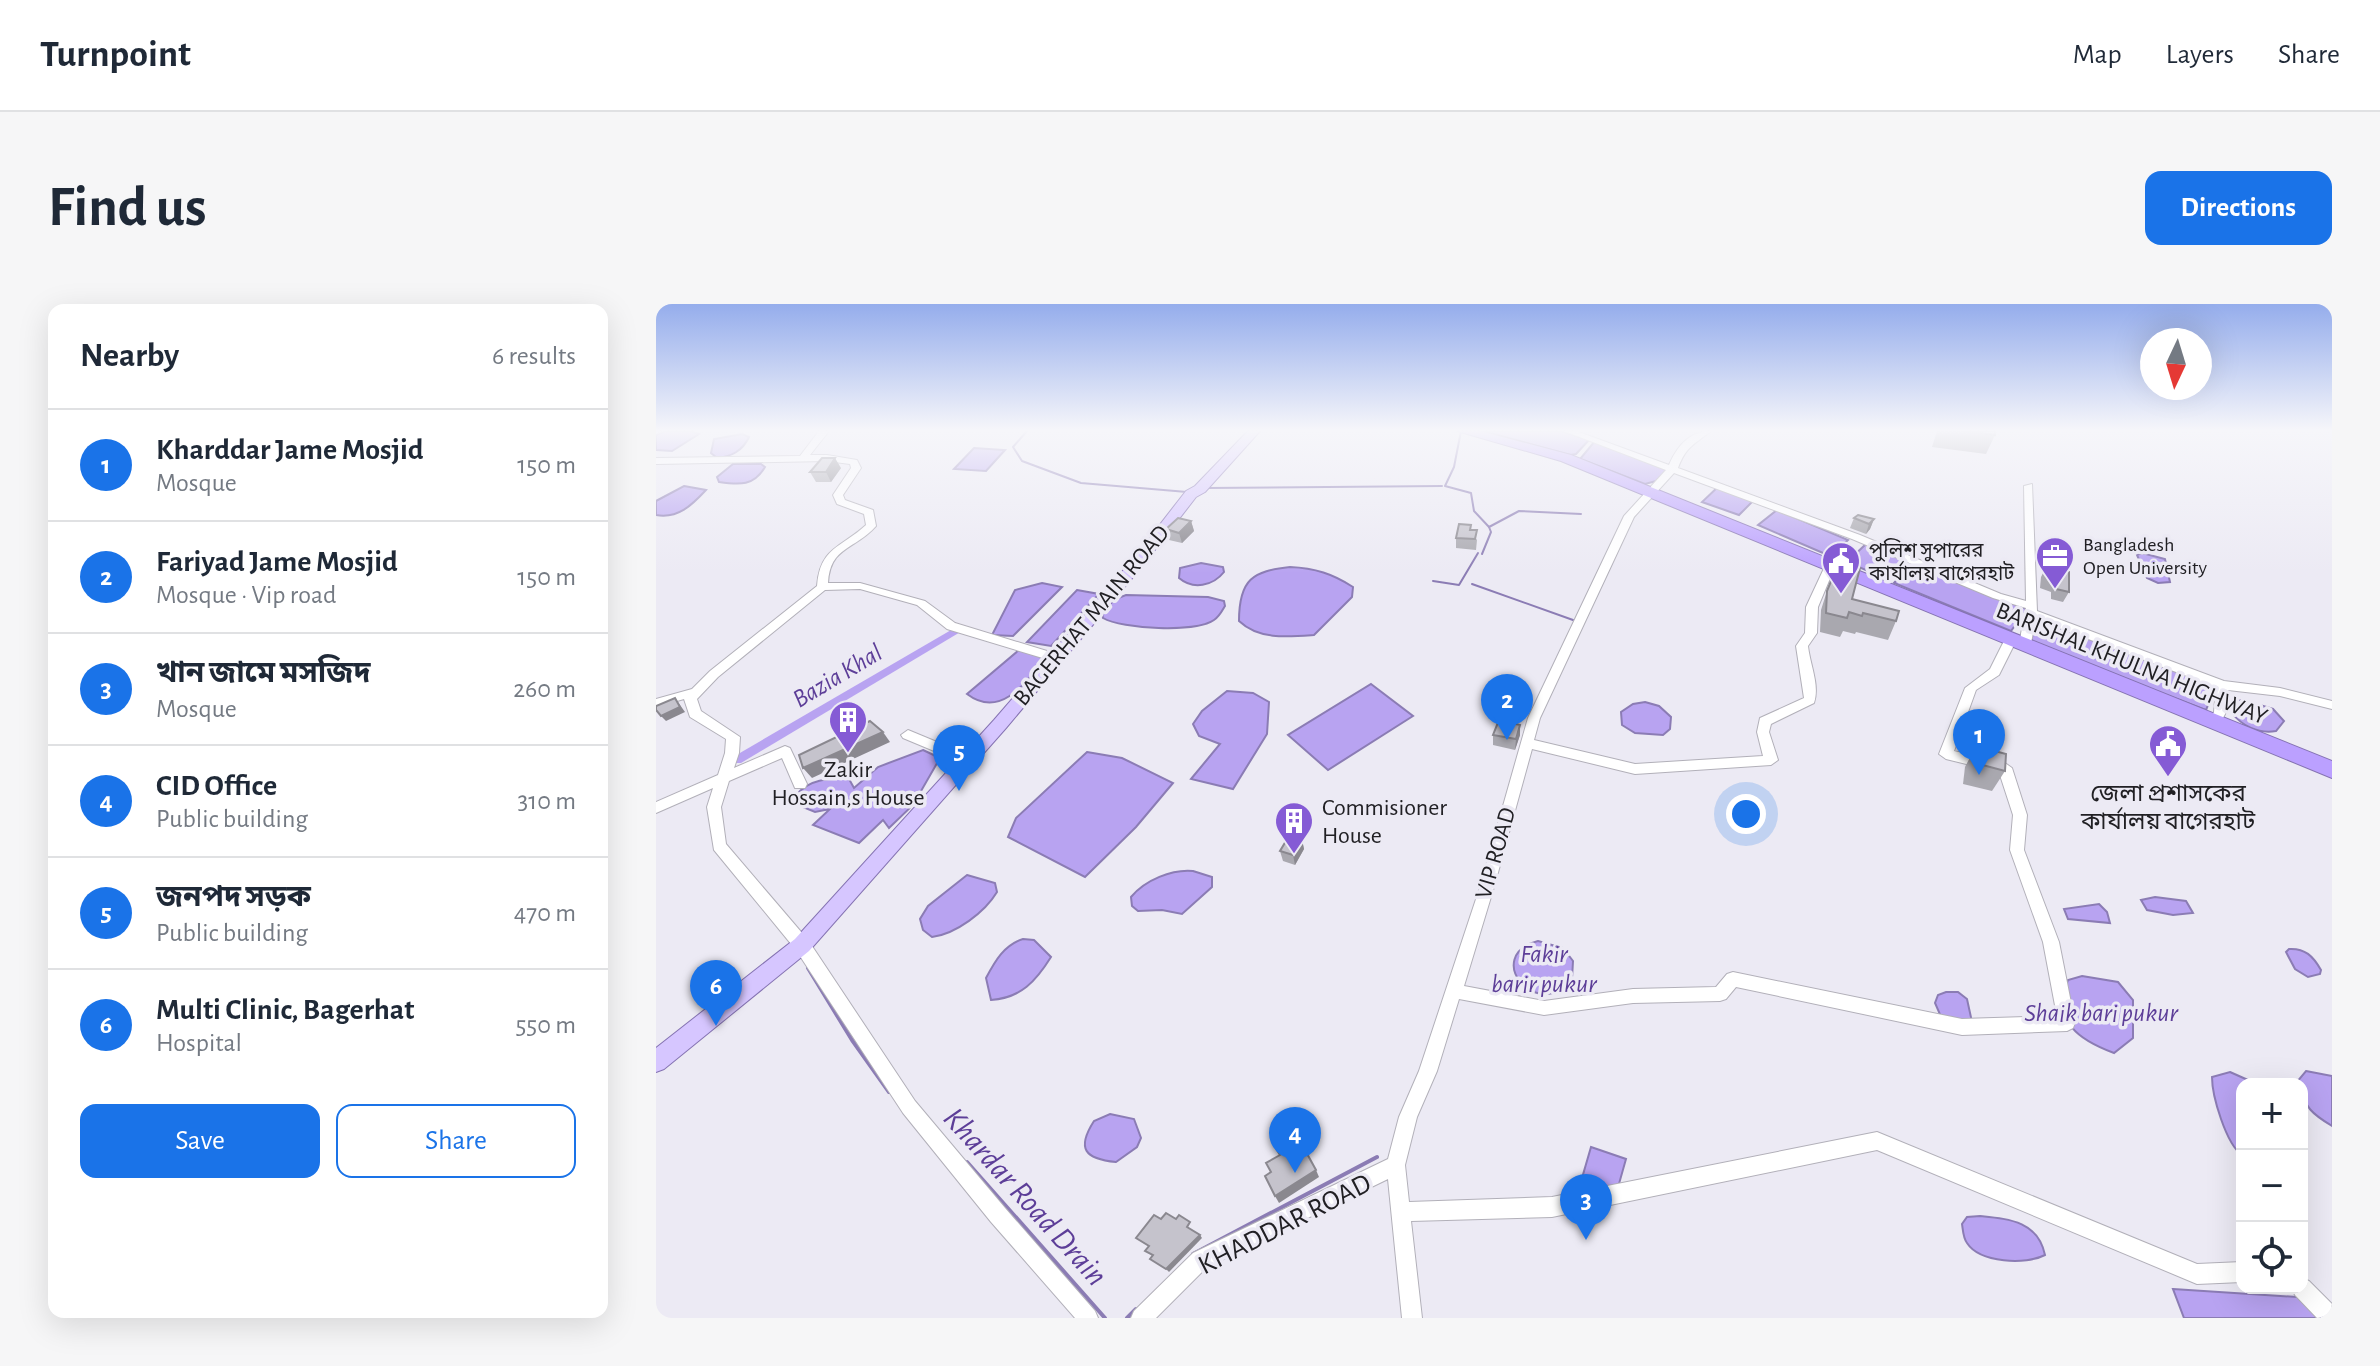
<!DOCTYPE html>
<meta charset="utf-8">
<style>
body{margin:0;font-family:"Alegreya Sans","Noto Sans Bengali",sans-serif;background:#f6f6f7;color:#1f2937}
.controls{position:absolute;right:24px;bottom:24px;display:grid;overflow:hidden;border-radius:16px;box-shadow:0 8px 32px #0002}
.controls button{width:72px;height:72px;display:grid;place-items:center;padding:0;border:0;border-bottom:2px solid #e0e1e3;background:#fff;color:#1f2937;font:40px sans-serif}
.compass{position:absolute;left:1484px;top:24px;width:72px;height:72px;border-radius:50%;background:#fff;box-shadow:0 8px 32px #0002;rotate:184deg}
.you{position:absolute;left:1090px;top:510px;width:28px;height:28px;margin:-20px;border:6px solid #fff;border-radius:50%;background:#1a73e8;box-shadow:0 0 0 12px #1a73e833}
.badge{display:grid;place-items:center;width:52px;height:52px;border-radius:50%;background:#1a73e8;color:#fff;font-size:26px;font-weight:700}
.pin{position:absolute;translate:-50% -66px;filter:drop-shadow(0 2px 4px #0008)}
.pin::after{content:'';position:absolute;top:42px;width:28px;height:24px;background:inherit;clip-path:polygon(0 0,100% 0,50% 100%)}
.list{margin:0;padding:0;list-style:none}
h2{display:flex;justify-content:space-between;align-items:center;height:104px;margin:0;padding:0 32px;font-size:34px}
h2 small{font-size:26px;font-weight:400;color:#747a83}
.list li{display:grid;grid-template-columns:52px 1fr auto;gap:24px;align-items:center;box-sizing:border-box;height:112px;padding:0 32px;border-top:2px solid #e0e1e3}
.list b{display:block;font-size:30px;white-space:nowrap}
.list p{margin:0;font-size:26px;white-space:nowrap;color:#747a83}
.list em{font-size:26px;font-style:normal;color:#747a83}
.actions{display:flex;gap:16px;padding:24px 32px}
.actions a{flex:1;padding:18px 0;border:2px solid #1a73e8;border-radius:16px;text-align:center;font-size:28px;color:#1a73e8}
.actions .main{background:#1a73e8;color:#fff}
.icon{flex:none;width:44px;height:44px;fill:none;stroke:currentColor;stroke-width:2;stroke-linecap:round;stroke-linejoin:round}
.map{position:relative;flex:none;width:1676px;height:1014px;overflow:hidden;border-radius:16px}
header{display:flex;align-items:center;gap:48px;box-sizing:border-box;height:112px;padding:0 40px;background:#fff;border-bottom:2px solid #e0e1e3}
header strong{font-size:38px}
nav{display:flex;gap:44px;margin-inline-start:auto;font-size:28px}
.intro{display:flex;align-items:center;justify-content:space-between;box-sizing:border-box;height:192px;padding:0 48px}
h1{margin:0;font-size:56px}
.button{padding:20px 36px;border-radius:16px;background:#1a73e8;color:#fff;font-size:28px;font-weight:700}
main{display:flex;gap:48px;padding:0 48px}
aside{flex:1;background:#fff;border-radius:16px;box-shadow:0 8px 32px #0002}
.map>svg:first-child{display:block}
.water{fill:#b8a3f1;stroke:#8b7cb4;stroke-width:2}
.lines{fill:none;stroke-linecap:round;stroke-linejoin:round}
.stream-far1{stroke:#8b7cb4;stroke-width:2}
.stream{stroke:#8b7cb4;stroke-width:4}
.canal{fill:#b8a3f1;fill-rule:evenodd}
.minor-casing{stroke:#b2b0b9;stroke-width:2}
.major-casing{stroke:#8573b2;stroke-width:2}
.highway-casing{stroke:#8573b2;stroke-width:2}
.minor{fill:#fff;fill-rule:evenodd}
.major{fill:#d6c6ff;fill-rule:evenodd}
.highway{fill:#bba0ff;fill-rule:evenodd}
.wall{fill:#a9a8af}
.shaded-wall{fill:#8a888f}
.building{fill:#c5c3cc;stroke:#8a888f;stroke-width:2}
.labels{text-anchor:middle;stroke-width:7;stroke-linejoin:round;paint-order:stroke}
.far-poi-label{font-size:20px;fill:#212024;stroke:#eceaf4;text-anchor:start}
.street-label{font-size:24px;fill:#212024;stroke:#eceaf4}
.poi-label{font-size:24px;fill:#212024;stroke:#eceaf4}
.water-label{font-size:26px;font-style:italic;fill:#5d3e98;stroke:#eceaf4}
.near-street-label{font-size:28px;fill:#212024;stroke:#eceaf4}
.near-water-label{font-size:32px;font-style:italic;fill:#5d3e98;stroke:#eceaf4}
</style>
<header>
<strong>Turnpoint</strong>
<nav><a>Map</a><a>Layers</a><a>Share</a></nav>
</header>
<div class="intro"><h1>Find us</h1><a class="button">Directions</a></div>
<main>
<aside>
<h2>Nearby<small>6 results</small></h2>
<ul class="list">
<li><span class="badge">1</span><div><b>Kharddar Jame Mosjid</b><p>Mosque</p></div><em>150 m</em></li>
<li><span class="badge">2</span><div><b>Fariyad Jame Mosjid</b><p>Mosque · Vip road</p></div><em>150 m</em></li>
<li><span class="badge">3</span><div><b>খান জামে মসজিদ</b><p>Mosque</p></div><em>260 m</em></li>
<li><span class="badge">4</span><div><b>CID Office</b><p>Public building</p></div><em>310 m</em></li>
<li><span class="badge">5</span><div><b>জনপদ সড়ক</b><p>Public building</p></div><em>470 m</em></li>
<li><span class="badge">6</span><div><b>Multi Clinic, Bagerhat</b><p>Hospital</p></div><em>550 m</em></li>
</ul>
<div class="actions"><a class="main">Save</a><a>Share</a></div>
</aside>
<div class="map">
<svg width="1676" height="1014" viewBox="0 0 1676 1014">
<rect width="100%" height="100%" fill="#eceaf4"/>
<g class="water">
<path d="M9 127H35L43 130 16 147 0 146V131Z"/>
<path d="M827 127H905L933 136 920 150 914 151Z"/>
<path d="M86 130 93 133C87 146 75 154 60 153L55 149 58 135Z"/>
<path d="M939 137 1010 164V167L1000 177 989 180 924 155Z"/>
<path d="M318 144 349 146 330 167 298 165Z"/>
<path d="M77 160H105L109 163C98 182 84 181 63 178L61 173Z"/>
<path d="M1064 181 1100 194 1083 211 1046 198Z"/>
<path d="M28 182 50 186C36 201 22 215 0 211V197Z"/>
<path d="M1121 206 1192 236 1174 252 1102 221Z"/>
<path d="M1210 240 1252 257 1233 276 1191 258Z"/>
<path d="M1486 249 1509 255 1514 278 1502 279 1491 274 1481 251Z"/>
<path d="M545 259 567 263 568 268C557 282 537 286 523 274L524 264Z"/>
<path d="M1256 260 1371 305 1355 327 1238 279Z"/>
<path d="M634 263C659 264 677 270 697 283L696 293 658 331C632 333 603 336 583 317 583 275 597 267 634 263Z"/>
<path d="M386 279 406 283 357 332 336 331 359 286Z"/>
<path d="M421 286 443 290 395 342 371 338Z"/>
<path d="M470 291 552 293 568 297 569 302C566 307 563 313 558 316 539 329 466 325 447 314L446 309 457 296Z"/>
<path d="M1382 313 1561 380 1550 406 1374 340Z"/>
<path d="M363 346 389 354C369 380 344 415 311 390Z"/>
<path d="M715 380 757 412 672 466 632 431Z"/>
<path d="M571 387 597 389 613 398 611 430 577 485 535 475 564 440 543 432 537 420 546 407Z"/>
<path d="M1587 396 1617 405 1628 417 1620 427C1602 430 1586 422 1575 408L1574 398Z"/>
<path d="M989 398 1003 402 1015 413 1014 425 1007 431 979 429 966 421 965 408 977 400Z"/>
<path d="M267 446 284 454 257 501 233 524 227 516 203 539 157 521 174 505 159 508 142 501 140 492C151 475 174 474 193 475L198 484 222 463Z"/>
<path d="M431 448 466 454 517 479 480 523 429 573 352 533 360 514Z"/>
<path d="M537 567 556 573V583L526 610 506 606 482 607 476 602 475 593C489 576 516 565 537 567Z"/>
<path d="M311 571 339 579 341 588C329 608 300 630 276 633L267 626 264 615 272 602Z"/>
<path d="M1499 593 1530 597 1537 609 1517 611 1491 606 1485 596Z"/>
<path d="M1443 600 1451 608 1454 619 1412 615 1408 605Z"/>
<path d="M367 635 378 636 395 653C380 677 365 694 335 696L330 674C339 657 348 641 367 635Z"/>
<path d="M882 637 907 644 917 657 916 675C882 720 825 652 882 637Z"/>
<path d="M1633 645C1649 644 1657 652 1665 666L1664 670 1652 673 1639 665 1630 648Z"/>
<path d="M1426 672 1462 678 1477 696V734L1458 749C1423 736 1396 718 1412 676Z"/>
<path d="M1290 688H1302L1311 695 1316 718 1286 715 1279 699 1282 691Z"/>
<path d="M1650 767 1676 772V822C1658 811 1646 803 1646 780L1640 779Z"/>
<path d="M1574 768 1601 780H1586V851C1570 840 1556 792 1556 773Z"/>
<path d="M454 810 478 815 485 834 481 843 460 858C429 855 420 845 438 817Z"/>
<path d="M935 843 970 855 959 894 924 881Z"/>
<path d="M1324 912C1353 915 1382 917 1389 951 1370 961 1324 959 1311 939 1307 934 1307 926 1306 920L1311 913Z"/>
<path d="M1517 985 1657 994 1666 1014H1528Z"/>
</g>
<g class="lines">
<g class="stream-far1">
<path d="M371 127 357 143 366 157 425 179 531 188"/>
<path d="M805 127 798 163 789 182 815 189 818 207 833 223 863 207 925 210"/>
<path d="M550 184 786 182"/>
<path d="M826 250 835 228 833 223"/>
<path d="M777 277 803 281 822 249"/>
<path d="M816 280 917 316"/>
</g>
<g class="stream">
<path d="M152 664 196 736 233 788"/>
<path d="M311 858 449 1014"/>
<path d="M537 950 721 853"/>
<path d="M471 1014 480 1005"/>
</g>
<path class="canal" d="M302 322 306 323V327L85 459H77L75 456 77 453Z"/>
<g class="minor-casing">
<g id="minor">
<path d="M0 127H6L0 130Z"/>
<path d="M163 127H173L154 151H171L201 156 205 164 187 191 189 196 217 206 220 222C199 246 174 242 172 279H204L269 297 299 319 404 351 406 354 400 358 291 325 261 301 204 285 169 286 62 373 41 395 45 407 84 433 83 449 78 464 129 442 134 444 151 480 149 484H139L126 454 73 477 65 503 70 540 152 636 259 797 349 904 439 1007 442 1014H419L335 918 247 809 140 646 58 546 51 503 57 484 0 509V498L62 471 69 449 70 435 34 413 28 395 0 403V395L36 385 54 367 161 282C164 243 185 244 210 221L208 210 181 200 177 191 195 164 194 160 171 157 0 160V154L144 152Z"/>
<path d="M908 127H920L1013 161C1021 142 1034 127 1055 127 1039 140 1030 142 1022 164L1204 231 1345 290 1370 297 1368 182 1376 180 1381 307 1568 377 1624 384 1676 397V405L1624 392 1572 386 1570 408 1563 422H1553L1552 419 1558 408 1560 383 1379 315 1375 340 1373 343H1365L1363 340 1370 304 1337 294 1196 235 1018 169 978 213 884 414 878 436 979 460 1107 452 1101 428 1104 414 1148 394 1140 342 1149 329 1150 303 1170 260 1175 257 1180 260 1162 303 1161 329 1152 342C1154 361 1164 381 1158 399L1115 420 1113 428 1122 456 1115 461 979 470 876 445 838 583 808 682 888 697 977 685 1060 683 1071 670 1077 668 1306 715 1401 712 1387 638 1354 546 1357 511 1343 468 1290 455 1283 450 1309 384 1334 365 1349 335 1355 331 1361 335 1343 371 1320 386 1298 447 1349 459 1356 464 1371 511 1368 546 1403 638 1419 719 1417 724 1411 727 1306 731 1080 683 1070 695 1064 697 977 699 888 711 803 695 781 767 761 813 749 861 753 898 896 893 1221 828 1541 960 1586 958V978L1541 980 1221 846 896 913 755 917 766 1014H746L732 875 551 963 500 1014H475L478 1007 537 949 732 855 743 813 763 767 824 583 872 414 968 212 1010 166Z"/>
<path d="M252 426 317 453 319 456 312 461 307 459 247 434 245 431Z"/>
<path d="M1646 974 1653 977 1676 1000V1014H1661L1639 991 1636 984H1646Z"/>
</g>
</g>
<g class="major-casing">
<path id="major" d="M592 127H604L549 188 540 193 488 260 350 424 153 647 8 765 0 768V744L139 635 338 416 478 254 530 187 539 182Z"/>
</g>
<g class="highway-casing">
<path id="highway" d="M801 127H824L915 151 1676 457V474L905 157Z"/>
</g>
<use href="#minor" class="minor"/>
<use href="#major" class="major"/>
<use href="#highway" class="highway"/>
</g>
<g class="wall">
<path d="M1281 127H1339V131L1330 150 1276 143Z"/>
<path d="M185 164 175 178H160L154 168Z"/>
<path d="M1198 214 1218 215 1214 225 1210 230 1194 224Z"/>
<path d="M535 217 538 227 526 239 513 236 510 225Z"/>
<path d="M815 226 821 236 820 246 800 244V234Z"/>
<path d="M1390 263 1413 288 1407 298 1395 295V288L1384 284 1385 273Z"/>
<path d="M1171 287 1196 295 1240 317 1232 336 1200 328 1199 330 1187 327 1184 333 1164 328 1165 306Z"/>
<path d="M864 421V431L859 446 837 441V431Z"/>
<path d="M1320 442 1349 467 1336 487 1307 480 1309 463Z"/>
<path d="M646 536 648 545 639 561 627 557 624 547Z"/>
</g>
<g class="shaded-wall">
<path d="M179 154 185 164 175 178 170 168Z"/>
<path d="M1218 215 1214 225 1210 230 1213 220Z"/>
<path d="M535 217 538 227 526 239 523 229Z"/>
<path d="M19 394 29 408 10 417 5 412Z"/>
<path d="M864 421V431L859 446 860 435Z"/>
<path d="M227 428 234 438 156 474 147 464Z"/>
<path d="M646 536 648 545 639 561 637 551Z"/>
<path d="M660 866 663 873 623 899 619 892Z"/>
<path d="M544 931 546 934 513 968 510 965Z"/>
</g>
<g class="building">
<path d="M1308 127H1339V131Z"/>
<path d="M166 154H179L170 168H154Z"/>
<path d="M1202 211 1218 215 1213 220 1198 214Z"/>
<path d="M522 214 535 217 523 229 510 225Z"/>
<path d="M803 220 815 221 814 226H821L819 235 800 234Z"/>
<path d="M1182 260 1204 264 1196 295 1243 307 1240 317 1207 309 1206 312 1193 308 1191 314 1170 309 1171 287Z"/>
<path d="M1390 263 1413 268V288L1400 285 1401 278 1390 273Z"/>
<path d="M19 394 24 403 5 412 0 406V402Z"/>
<path d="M843 416 864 421 860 435 837 431Z"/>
<path d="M214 417 227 428 147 464 143 451Z"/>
<path d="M1320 442 1350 450 1349 467 1319 459Z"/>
<path d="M633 532 646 536 637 551 624 547Z"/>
<path d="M639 828 660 866 619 892 609 872 615 868 610 859 624 851 618 841Z"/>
<path d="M510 909 520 915 523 911 534 918 531 923 544 931 510 965 494 955 497 951 489 947 493 942 480 934 498 911 505 915Z"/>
</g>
<linearGradient id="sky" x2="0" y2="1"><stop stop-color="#95adec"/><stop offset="0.47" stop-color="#f6f6fa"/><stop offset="1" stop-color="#f6f6fa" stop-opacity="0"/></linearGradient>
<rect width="1676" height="269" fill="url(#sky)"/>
<defs>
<g id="office-pin" transform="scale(2)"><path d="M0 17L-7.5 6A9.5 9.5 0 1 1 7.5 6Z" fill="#855bd5" stroke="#eceaf4"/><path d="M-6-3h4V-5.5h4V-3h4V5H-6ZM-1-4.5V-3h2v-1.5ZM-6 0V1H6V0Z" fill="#fff"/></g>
<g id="civic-pin" transform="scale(2)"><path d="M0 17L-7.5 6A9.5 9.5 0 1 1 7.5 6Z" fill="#855bd5" stroke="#eceaf4"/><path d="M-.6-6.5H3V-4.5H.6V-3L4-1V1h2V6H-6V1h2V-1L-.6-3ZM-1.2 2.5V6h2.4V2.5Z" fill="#fff"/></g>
<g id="building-pin" transform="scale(2)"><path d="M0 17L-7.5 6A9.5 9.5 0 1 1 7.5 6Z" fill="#855bd5" stroke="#eceaf4"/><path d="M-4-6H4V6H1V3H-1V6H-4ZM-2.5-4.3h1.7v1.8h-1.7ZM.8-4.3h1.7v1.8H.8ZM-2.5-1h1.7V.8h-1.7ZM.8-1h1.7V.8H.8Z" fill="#fff"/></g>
</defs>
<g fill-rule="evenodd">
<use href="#office-pin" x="1399" y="252"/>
<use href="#civic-pin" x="1185" y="257"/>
<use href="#building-pin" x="192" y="416"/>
<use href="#civic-pin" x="1512" y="440"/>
<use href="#building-pin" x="638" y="517"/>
</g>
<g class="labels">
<g class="far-poi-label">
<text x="1427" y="247">Bangladesh<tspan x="1427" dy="23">Open University</tspan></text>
<text x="1213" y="253">পুলিশ সুপারের<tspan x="1213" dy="23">কার্যালয় বাগেরহাট</tspan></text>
</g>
<g class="street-label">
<text transform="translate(435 311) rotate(-50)" y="8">BAGERHAT MAIN ROAD</text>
<text transform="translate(1476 359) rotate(22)" y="8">BARISHAL KHULNA HIGHWAY</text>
<text transform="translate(839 549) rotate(-74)" y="8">VIP ROAD</text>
</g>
<g class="poi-label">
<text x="192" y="473">Zakir<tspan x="192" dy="28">Hossain,s House</tspan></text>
<text x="1512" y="497">জেলা প্রশাসকের<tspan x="1512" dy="28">কার্যালয় বাগেরহাট</tspan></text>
<text x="666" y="511" text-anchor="start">Commisioner<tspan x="666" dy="28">House</tspan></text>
</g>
<g class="water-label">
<text transform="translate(181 371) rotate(-31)" y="9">Bazia Khal</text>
<text x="888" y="658">Fakir<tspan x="888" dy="30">barir pukur</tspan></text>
<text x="1445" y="717">Shaik bari pukur</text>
</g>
<g class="near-street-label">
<text transform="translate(628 919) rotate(-27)" y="10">KHADDAR ROAD</text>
</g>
<g class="near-water-label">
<text transform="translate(370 892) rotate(48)" y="11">Khardar Road Drain</text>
</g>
</g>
</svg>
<div class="controls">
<button>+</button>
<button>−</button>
<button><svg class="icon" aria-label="locate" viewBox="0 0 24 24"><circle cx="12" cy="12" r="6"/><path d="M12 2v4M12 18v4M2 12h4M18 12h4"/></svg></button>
</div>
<svg class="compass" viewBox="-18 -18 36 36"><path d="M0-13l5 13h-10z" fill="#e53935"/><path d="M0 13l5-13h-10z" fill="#747a83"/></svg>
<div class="you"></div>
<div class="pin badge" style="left:1323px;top:471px">1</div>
<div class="pin badge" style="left:851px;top:436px">2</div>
<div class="pin badge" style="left:930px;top:936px">3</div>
<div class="pin badge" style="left:639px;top:869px">4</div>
<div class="pin badge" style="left:303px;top:487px">5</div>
<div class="pin badge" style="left:60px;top:722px">6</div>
</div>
</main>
